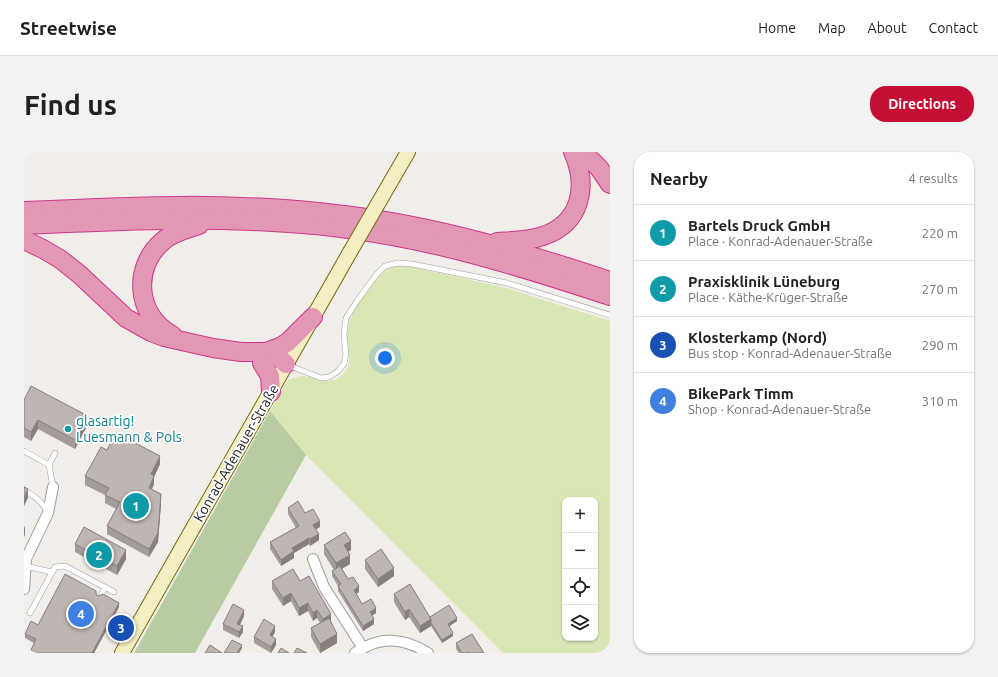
<!DOCTYPE html>
<meta charset="utf-8">
<style>
body{margin:0;font-family:Ubuntu,sans-serif;background:#f2f2f2;color:#202124}
.controls{position:absolute;right:12px;bottom:12px;display:grid;overflow:hidden;border-radius:8px;box-shadow:0 1px 3px #0004}
.controls button{width:36px;height:36px;display:grid;place-items:center;padding:0;border:0;border-bottom:1px solid #e0e0e0;background:#fff;color:#202124;font:20px sans-serif}
.you{position:absolute;left:361px;top:206px;width:14px;height:14px;margin:-10px;border:3px solid #fff;border-radius:50%;background:#1a73e8;box-shadow:0 0 0 6px #1a73e833}
.badge{display:grid;place-items:center;width:26px;height:26px;border-radius:50%;background:#c50e34;color:#fff;font-size:13px;font-weight:700}
.pin{position:absolute;translate:-50% -50%;border:2px solid #fff;box-shadow:0 1px 4px #0006}
.list{margin:0;padding:0;list-style:none}
h2{display:flex;justify-content:space-between;align-items:center;height:52px;margin:0;padding:0 16px;font-size:17px}
h2 small{font-size:13px;font-weight:400;color:#757577}
.list li{display:grid;grid-template-columns:26px 1fr auto;gap:12px;align-items:center;box-sizing:border-box;height:56px;padding:0 16px;border-top:1px solid #e0e0e0}
.list b{display:block;font-size:15px;white-space:nowrap}
.list p{margin:0;font-size:13px;white-space:nowrap;color:#757577}
.list em{font-size:13px;font-style:normal;color:#757577}
.icon{flex:none;width:22px;height:22px;fill:none;stroke:currentColor;stroke-width:2;stroke-linecap:round;stroke-linejoin:round}
.map{position:relative;flex:none;width:586px;height:501px;overflow:hidden;border-radius:16px}
header{display:flex;align-items:center;gap:24px;box-sizing:border-box;height:56px;padding:0 20px;background:#fff;border-bottom:1px solid #e0e0e0}
header strong{font-size:19px}
nav{display:flex;gap:22px;margin-inline-start:auto;font-size:14px}
.intro{display:flex;align-items:center;justify-content:space-between;box-sizing:border-box;height:96px;padding:0 24px}
h1{margin:0;font-size:28px}
.button{padding:10px 18px;border-radius:16px;background:#c50e34;color:#fff;font-size:14px;font-weight:700}
main{display:flex;gap:24px;padding:0 24px}
aside{flex:1;background:#fff;border-radius:16px;box-shadow:0 1px 3px #0004}
.map>svg:first-child{display:block}
.grass{fill:#d8e7b4;fill-rule:evenodd}
.forest{fill:#b7cda1}
.lines{fill:none;stroke-linecap:round;stroke-linejoin:round}
.lane-casing{stroke:#9f9f9f;stroke-width:6}
.street-casing{stroke:#9f9f9f;stroke-width:12}
.secondary-casing{stroke:#756a0d;stroke-width:16}
.highway-casing{stroke:#d0368b;stroke-width:20}
.lane{stroke:#fff;stroke-width:5}
.street{stroke:#fff;stroke-width:10}
.secondary{stroke:#f6eec3;stroke-width:14}
.highway{stroke:#e298b5;stroke-width:18}
.secondary-bridge-casing{stroke:#756a0d;stroke-width:16;stroke-linecap:butt}
.secondary-bridge{stroke:#f6eec3;stroke-width:14}
.wall{fill:#a49c99}
.shaded-wall{fill:#867f7d}
.building{fill:#bfb5b2;stroke:#867f7d}
.culture-dot{fill:#0f9aa8;stroke:#fff;stroke-width:1.5}
.labels{text-anchor:middle;stroke-width:3.5;stroke-linejoin:round;paint-order:stroke}
.culture-label{font-size:14px;fill:#0d838f;stroke:#fff;text-anchor:start}
.street-label{font-size:14px;fill:#222;stroke:#fff}
</style>
<header>
<strong>Streetwise</strong>
<nav><a>Home</a><a>Map</a><a>About</a><a>Contact</a></nav>
</header>
<div class="intro"><h1>Find us</h1><a class="button">Directions</a></div>
<main>
<div class="map">
<svg width="586" height="501" viewBox="0 0 586 501">
<rect width="100%" height="100%" fill="#f1ede9"/>
<path class="grass" d="M374 114 388 115 482 136 586 169V501H479L282 303 246 259 264 228C268 227 274 224 279 224 291 225 305 234 317 224 331 212 323 197 323 183 323 179 324 172 326 168 330 156 352 126 362 118 365 116 370 115 374 114ZM541 348H571V486H541Z"/>
<path class="forest" d="M246 259 282 303 171 501H110Z"/>
<g class="lines">
<g class="lane-casing">
<g id="lane">
<path d="M264 213 297 226 305 225 314 219 320 212 322 202 320 183 322 166 333 149 352 123 361 114 374 111 388 112 483 131 586 163"/>
<path d="M0 299 25 313 29 335"/>
<path d="M25 313 31 301"/>
<path d="M0 338C10 344 17 348 23 359"/>
<path d="M1 414 28 420"/>
<path d="M76 445 81 436"/>
<path d="M6 461 31 415 41 414 90 440"/>
<path d="M3 500V501"/>
</g>
</g>
<g class="street-casing">
<g id="street">
<path d="M289 407 300 435 339 496"/>
<path d="M0 437 2 407 24 361 29 335"/>
<path d="M331 501C356 484 379 485 404 501"/>
</g>
</g>
<g class="secondary-casing">
<g id="secondary">
<path d="M366 31 384 0"/>
<path d="M98 501 326 100"/>
</g>
</g>
<g class="highway-casing">
<g id="highway">
<path d="M559 0 575 16 586 32"/>
<path d="M0 59C107 54 214 49 320 63 411 74 499 100 586 129"/>
<path d="M0 73C106 68 211 63 317 76 409 87 498 115 586 144"/>
<path d="M0 88 19 97 36 107 55 122 102 166 127 180 140 185 189 196 217 200H242L254 205 262 212"/>
<path d="M473 90C489 89 505 89 519 84 558 71 564 33 549 0"/>
<path d="M148 183C112 164 108 115 139 89 149 80 163 77 175 73"/>
<path d="M242 200 256 195 264 190 289 165"/>
<path d="M238 211 246 224 247 240"/>
</g>
</g>
<use href="#lane" class="lane"/>
<use href="#street" class="street"/>
<use href="#secondary" class="secondary"/>
<use href="#highway" class="highway"/>
<g class="secondary-bridge-casing">
<path id="secondary-bridge" d="M326 100 366 31"/>
</g>
<use href="#secondary-bridge" class="secondary-bridge"/>
</g>
<g class="wall">
<path d="M0 248 64 272 51 297 14 277 7 289 0 285Z"/>
<path d="M136 312 130 325V332L128 337 137 351 134 390 125 405 83 382V374L92 357 81 351V343L61 333V324Z"/>
<path d="M264 356 281 361 296 375 292 377 295 388 286 394 285 392 270 401V406L257 414 246 397V390L272 376 264 362Z"/>
<path d="M51 392 102 407 93 423 51 400Z"/>
<path d="M300 393 327 398 324 400 326 412 318 417 324 427 335 440 332 442 338 452 352 461 348 463 350 472 339 479 314 439V434L308 424V419L310 418 300 402Z"/>
<path d="M341 408 370 424 354 435 341 417Z"/>
<path d="M248 429H276L307 470 313 491 296 501 287 485V476L296 471 293 466 289 469 284 459 275 464 267 449 259 454 248 437Z"/>
<path d="M72 442 74 444 95 455 70 501H7V498L10 491 1 486V482L14 473Z"/>
<path d="M370 442 406 465 433 469 425 474 429 484 418 491 407 474 396 481 385 465 381 468 370 450Z"/>
<path d="M220 464 216 473 219 480 215 486 199 478V472Z"/>
<path d="M251 480 248 485 252 493 247 501 230 491V485Z"/>
<path d="M432 491 460 501H435L432 497Z"/>
</g>
<g class="shaded-wall">
<path d="M64 264V272L51 297V288Z"/>
<path d="M14 268V277L7 289V280Z"/>
<path d="M136 304V312L130 325V332L125 344V336L127 322Z"/>
<path d="M4 337V346L0 354V345Z"/>
<path d="M137 342V351L134 390 125 405V397Z"/>
<path d="M296 369V375L289 379V373Z"/>
<path d="M1 374V383L0 385V376Z"/>
<path d="M295 382V388L286 394V387Z"/>
<path d="M285 386V392L270 401V406L257 414V408L268 396Z"/>
<path d="M327 389V398L320 402V393Z"/>
<path d="M102 398V407L93 423V414Z"/>
<path d="M326 403V412L312 420V411Z"/>
<path d="M370 416V424L354 435V427Z"/>
<path d="M335 434V440L330 443V438Z"/>
<path d="M267 441V449L259 454V446Z"/>
<path d="M95 451V455L70 501H68Z"/>
<path d="M284 451V459L275 464V456Z"/>
<path d="M352 456V461L346 465V460Z"/>
<path d="M385 457V465L381 468V460Z"/>
<path d="M220 458V464L213 478V472Z"/>
<path d="M293 458V466L289 469V461Z"/>
<path d="M307 462V470L299 475V467Z"/>
<path d="M433 466V469L424 475V472Z"/>
<path d="M350 467V472L339 479V474Z"/>
<path d="M407 467V474L396 481V474Z"/>
<path d="M219 474V480L215 486V480Z"/>
<path d="M251 474V480L246 489V483Z"/>
<path d="M429 481V484L418 491V488Z"/>
<path d="M313 482V491L296 501V492Z"/>
<path d="M252 487V493L247 501V495Z"/>
<path d="M218 493V496L215 501H213Z"/>
</g>
<g class="building">
<path d="M7 234 64 264 51 288 14 268 7 280 0 276V248Z"/>
<path d="M92 281 136 304 127 322 130 324 125 336 137 342 134 381 125 397 83 374 96 350 81 343 85 336 61 324 77 295 83 298Z"/>
<path d="M0 335 4 337 0 345Z"/>
<path d="M274 349 281 361 289 357 296 369 289 373 295 382 286 387 285 386 268 396 270 399 257 408 246 390 275 374 264 356Z"/>
<path d="M60 375 102 398 93 414 51 392Z"/>
<path d="M321 380 327 389 320 393 326 403 312 411 300 393Z"/>
<path d="M357 397 370 416 354 427 341 408Z"/>
<path d="M316 414 324 427 329 425 335 434 330 438 338 452 347 447 352 456 346 460 350 467 339 474 314 434 317 432 308 419Z"/>
<path d="M269 417 276 429 285 424 307 462 299 467 293 458 289 461 284 451 275 456 267 441 259 446 248 429Z"/>
<path d="M41 422 72 439V442L74 444 79 442 95 451 68 501H12L7 498 12 487 1 482 7 469 14 473Z"/>
<path d="M386 432 407 467 396 474 385 457 381 460 370 442Z"/>
<path d="M209 452 220 458 213 472 219 474 215 480 199 472Z"/>
<path d="M425 453 433 466 424 472 429 481 418 488 407 471V467L406 465Z"/>
<path d="M305 466 313 482 296 492 287 476Z"/>
<path d="M240 467 251 474 246 483 252 487 247 495 230 485Z"/>
<path d="M448 482 460 501H446L445 500 444 501H438L432 491Z"/>
<path d="M208 488 218 493 213 501H200Z"/>
<path d="M186 493 198 501H181Z"/>
<path d="M257 496 265 501H254Z"/>
<path d="M273 496 283 501H270Z"/>
</g>
<circle class="culture-dot" cx="44" cy="277" r="4"/>
<g class="labels">
<g class="culture-label">
<text x="52" y="274">glasartig!<tspan x="52" dy="16">Luesmann &amp; Pols</tspan></text>
</g>
<g class="street-label">
<text transform="translate(212 301) rotate(-60)" y="5">Konrad-Adenauer-Straße</text>
</g>
</g>
</svg>
<div class="controls">
<button>+</button>
<button>−</button>
<button><svg class="icon" aria-label="locate" viewBox="0 0 24 24"><circle cx="12" cy="12" r="6"/><path d="M12 2v4M12 18v4M2 12h4M18 12h4"/></svg></button>
<button><svg class="icon" aria-label="layers" viewBox="0 0 24 24"><path d="M12 4l9 5-9 5-9-5zM3 14l9 5 9-5"/></svg></button>
</div>
<div class="you"></div>
<div class="pin badge" style="left:112px;top:354px;background:#0f9aa8">1</div>
<div class="pin badge" style="left:75px;top:403px;background:#0f9aa8">2</div>
<div class="pin badge" style="left:97px;top:476px;background:#1a4fb4">3</div>
<div class="pin badge" style="left:57px;top:462px;background:#3f7fe0">4</div>
</div>
<aside>
<h2>Nearby<small>4 results</small></h2>
<ul class="list">
<li><span class="badge" style="background:#0f9aa8">1</span><div><b>Bartels Druck GmbH</b><p>Place · Konrad-Adenauer-Straße</p></div><em>220 m</em></li>
<li><span class="badge" style="background:#0f9aa8">2</span><div><b>Praxisklinik Lüneburg</b><p>Place · Käthe-Krüger-Straße</p></div><em>270 m</em></li>
<li><span class="badge" style="background:#1a4fb4">3</span><div><b>Klosterkamp (Nord)</b><p>Bus stop · Konrad-Adenauer-Straße</p></div><em>290 m</em></li>
<li><span class="badge" style="background:#3f7fe0">4</span><div><b>BikePark Timm</b><p>Shop · Konrad-Adenauer-Straße</p></div><em>310 m</em></li>
</ul>
</aside>
</main>
